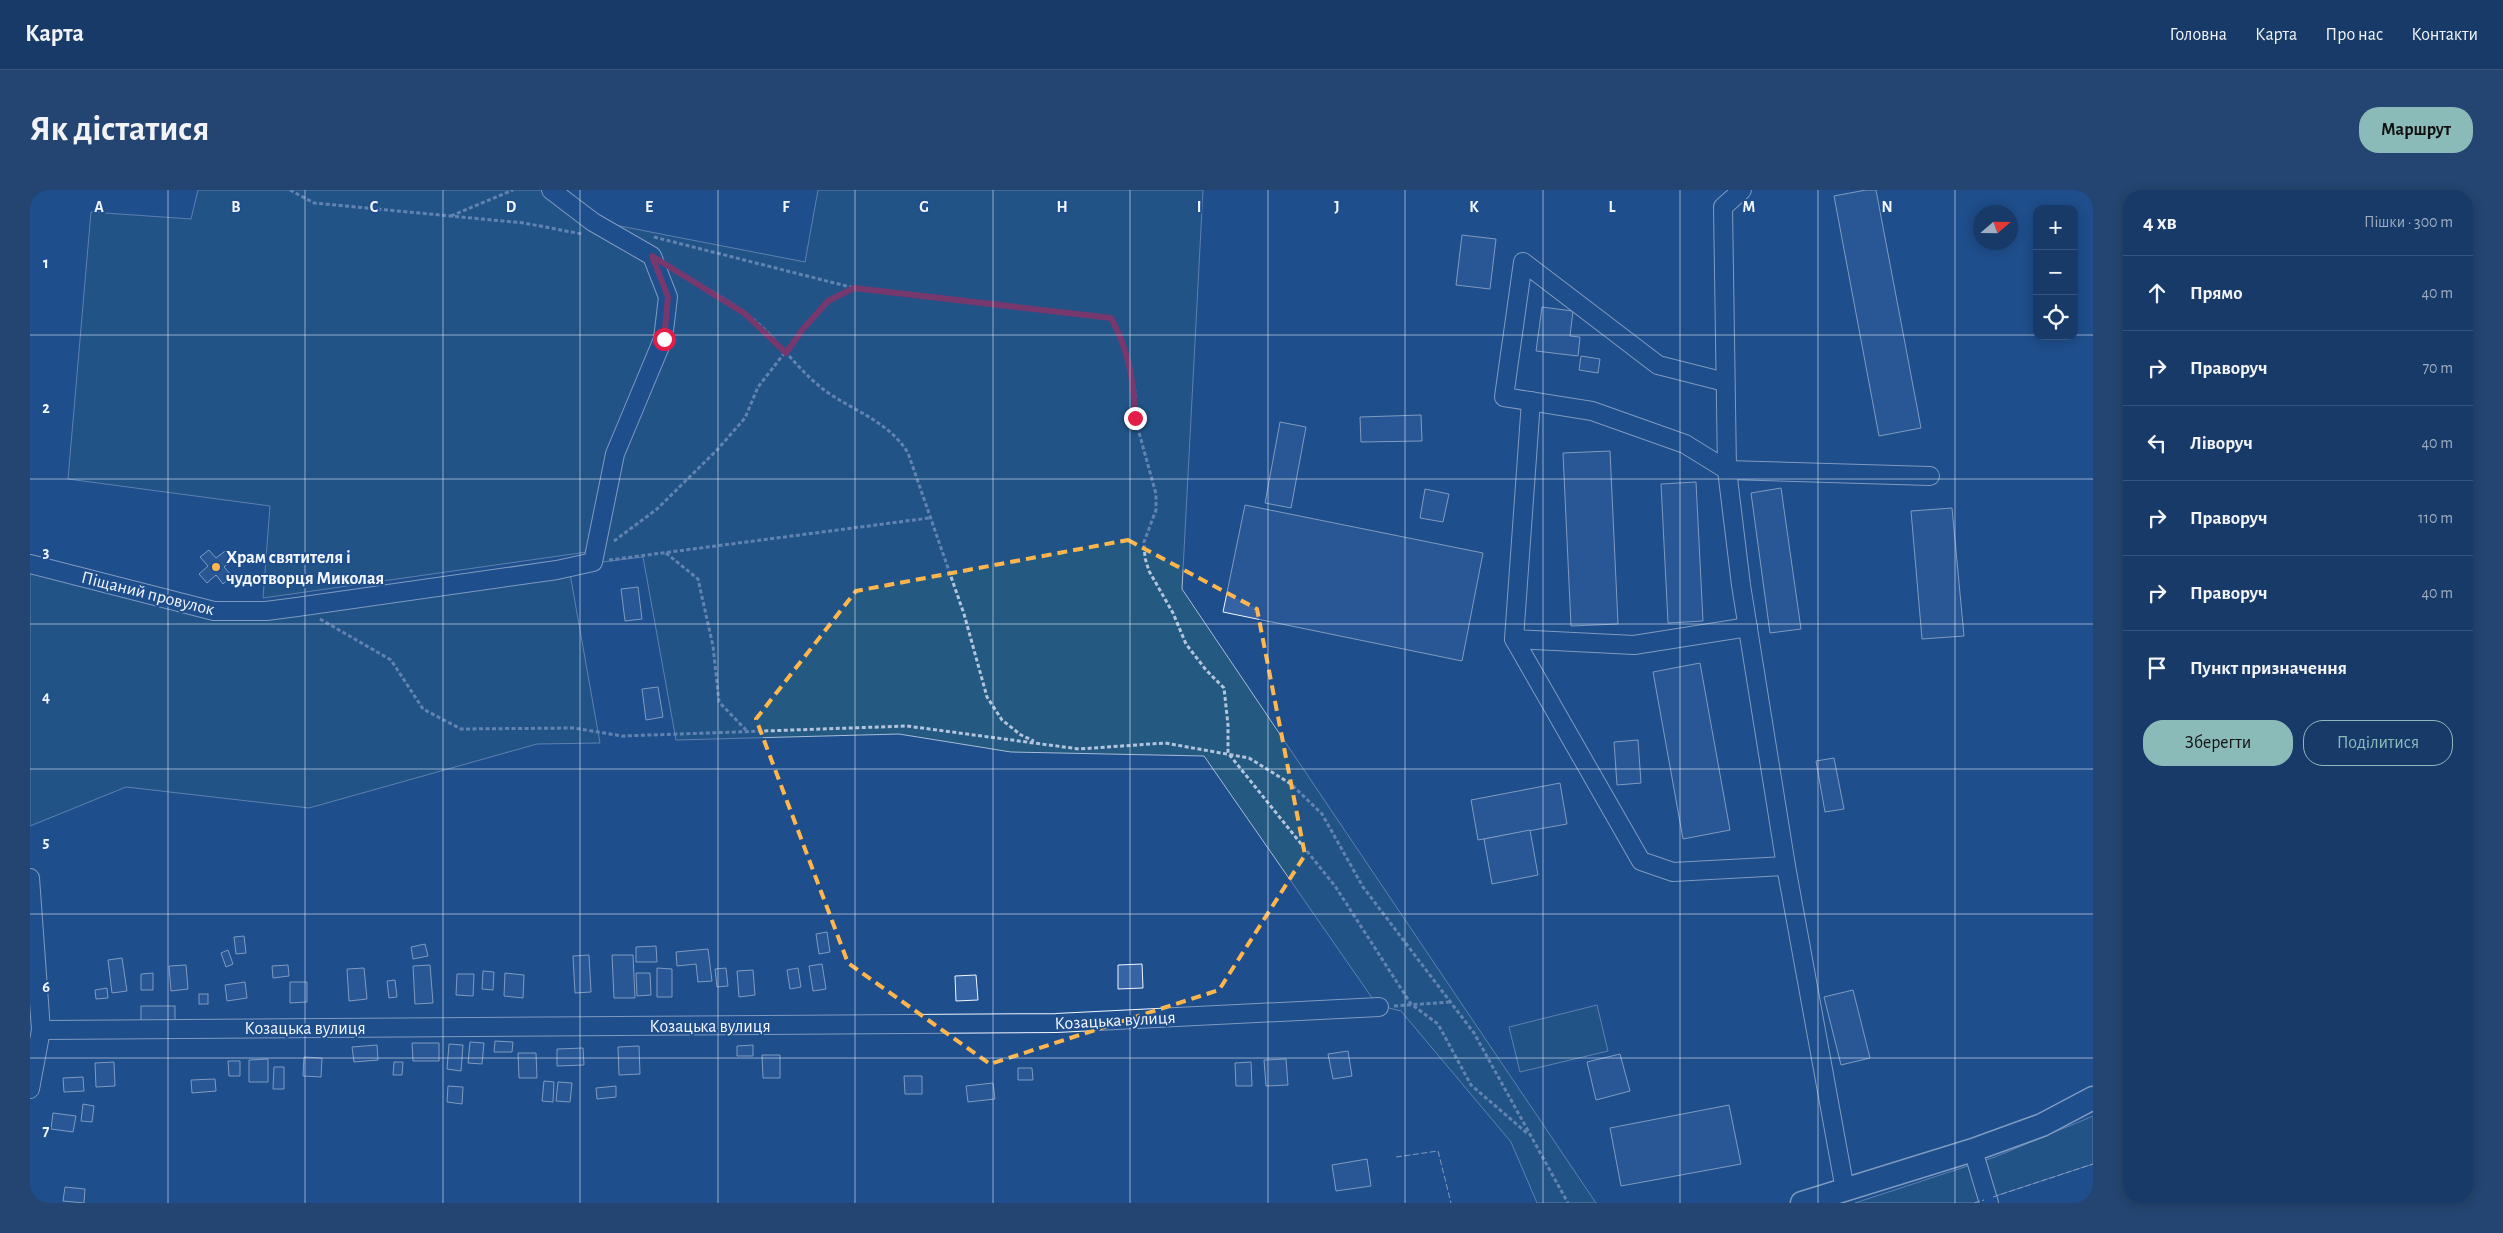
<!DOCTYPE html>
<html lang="uk">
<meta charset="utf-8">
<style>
body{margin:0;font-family:"Alegreya Sans",sans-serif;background:#244571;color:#f1f3f6}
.controls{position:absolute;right:15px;top:15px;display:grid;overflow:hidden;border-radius:10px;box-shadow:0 2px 12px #0003}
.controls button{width:45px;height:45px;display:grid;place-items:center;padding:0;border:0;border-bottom:1px solid #36547d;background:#173a69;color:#f1f3f6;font:25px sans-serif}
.compass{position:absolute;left:1943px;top:15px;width:45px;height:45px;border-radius:50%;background:#173a69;box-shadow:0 2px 12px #0003;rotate:70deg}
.stop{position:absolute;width:15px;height:15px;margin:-11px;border:4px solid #e11d48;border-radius:50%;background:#fff}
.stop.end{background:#e11d48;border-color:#fff;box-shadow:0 1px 5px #0008}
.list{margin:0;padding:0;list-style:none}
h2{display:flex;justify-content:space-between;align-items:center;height:65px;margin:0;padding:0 20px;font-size:21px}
h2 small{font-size:16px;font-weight:400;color:#9eadc0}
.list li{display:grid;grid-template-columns:32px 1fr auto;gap:15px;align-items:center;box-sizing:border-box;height:75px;padding:0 20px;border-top:1px solid #36547d}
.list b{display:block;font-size:19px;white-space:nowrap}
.list em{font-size:16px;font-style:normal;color:#9eadc0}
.actions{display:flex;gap:10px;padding:15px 20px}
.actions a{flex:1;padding:11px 0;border:1px solid #8bbbb9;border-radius:20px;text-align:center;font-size:18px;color:#8bbbb9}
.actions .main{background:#8bbbb9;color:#111}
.icon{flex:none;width:28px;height:28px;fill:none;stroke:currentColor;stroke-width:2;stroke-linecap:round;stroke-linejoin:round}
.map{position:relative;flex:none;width:2063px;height:1013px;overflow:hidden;border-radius:20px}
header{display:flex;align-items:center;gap:30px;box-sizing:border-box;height:70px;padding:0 25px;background:#173a69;border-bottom:1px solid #36547d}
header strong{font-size:24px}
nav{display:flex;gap:28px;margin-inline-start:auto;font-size:18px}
.intro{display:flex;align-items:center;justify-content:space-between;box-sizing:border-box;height:120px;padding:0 30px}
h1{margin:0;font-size:35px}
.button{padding:12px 22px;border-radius:20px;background:#8bbbb9;color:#111;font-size:18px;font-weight:700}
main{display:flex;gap:30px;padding:0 30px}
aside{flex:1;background:#173a69;border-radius:20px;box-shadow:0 2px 12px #0003}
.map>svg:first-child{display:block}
.green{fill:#245a82;stroke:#a8bbd7}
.building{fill:#3563a3;stroke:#f2f6ff}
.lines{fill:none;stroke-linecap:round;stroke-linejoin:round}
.minor-casing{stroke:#f2f6ff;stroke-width:20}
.major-casing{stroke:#f2f6ff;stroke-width:25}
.path{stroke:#b3c4dc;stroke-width:3;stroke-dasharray:4 2.5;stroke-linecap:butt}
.minor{stroke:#1f4e8c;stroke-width:18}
.major{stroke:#1f4e8c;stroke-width:22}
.fence{stroke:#f2f6ff;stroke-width:1;stroke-dasharray:6 2.5;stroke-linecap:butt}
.route{stroke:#e11d48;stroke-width:6}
.marked{fill:none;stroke:#ffb74d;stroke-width:4;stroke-dasharray:10 6;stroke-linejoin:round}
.grid{fill:none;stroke:#f2f6ff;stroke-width:1;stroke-opacity:0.55}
.poi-dot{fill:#ffb74d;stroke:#1f4e8c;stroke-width:2}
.labels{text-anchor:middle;stroke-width:4;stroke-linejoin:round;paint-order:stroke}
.poi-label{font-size:18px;font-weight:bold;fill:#f2f6ff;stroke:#1f4e8c;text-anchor:start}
.street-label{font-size:18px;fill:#f2f6ff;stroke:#1f4e8c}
.grid-label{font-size:16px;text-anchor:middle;font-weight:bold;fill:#f2f6ff;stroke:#1f4e8c;stroke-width:4;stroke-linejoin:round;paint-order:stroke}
</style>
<header>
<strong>Карта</strong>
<nav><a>Головна</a><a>Карта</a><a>Про нас</a><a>Контакти</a></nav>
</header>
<div class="intro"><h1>Як дістатися</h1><a class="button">Маршрут</a></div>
<main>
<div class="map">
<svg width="2063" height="1013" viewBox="0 0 2063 1013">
<rect width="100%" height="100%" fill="#1f4e8c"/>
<g class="green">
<path d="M168 0H519L621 67 637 107 632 148 584 263 564 361 233 408 240 316 38 289 61 22 161 29Z"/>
<path d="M788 0H1173L1152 399 1566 1013H1507L1481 952 1371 821 1347 815 1174 566 981 562 869 544 646 550 613 367 564 373 587 264 639 107 623 65 564 31 775 72Z"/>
<path d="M0 375 184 422 539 378 570 553 507 554 279 618 96 597 0 636Z"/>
<path d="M1567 815 1578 861 1490 882 1479 837Z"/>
<path d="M2063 926V974L1944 1013H1825L1965 967Z"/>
</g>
<g class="building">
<path d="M1836 0H1846L1891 238 1849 246 1804 6Z"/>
<path d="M1432 45 1466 49 1460 99 1426 95Z"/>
<path d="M1512 117 1543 121 1540 146 1550 147 1548 166 1506 161Z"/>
<path d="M1551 166 1570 169 1568 183 1549 180Z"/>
<path d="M1391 225 1392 251 1331 252 1330 227Z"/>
<path d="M1250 232 1276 237 1261 318 1235 313Z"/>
<path d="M1580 261 1588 434 1541 436 1533 263Z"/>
<path d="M1666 292 1673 431 1638 433 1631 294Z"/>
<path d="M1751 298 1771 439 1740 443 1721 303Z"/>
<path d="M1395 299 1419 304 1413 332 1390 328Z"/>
<path d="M1215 315 1453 363 1432 471 1193 422Z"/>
<path d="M1922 318 1934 446 1892 449 1881 321Z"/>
<path d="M179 360 186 368 195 361 203 369 194 377 202 386 193 394 186 385 177 393 169 384 178 376 170 367Z"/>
<path d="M608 397 612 429 595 431 591 399Z"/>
<path d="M1670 473 1700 640 1653 649 1623 482Z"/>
<path d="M628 497 633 527 616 530 612 499Z"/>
<path d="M1608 550 1611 593 1587 595 1584 552Z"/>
<path d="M1804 568 1814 619 1795 622 1786 571Z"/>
<path d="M1530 593 1537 634 1448 650 1441 610Z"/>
<path d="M1500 640 1508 685 1462 694 1454 649Z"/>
<path d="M797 742 800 762 789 764 786 744Z"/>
<path d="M214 746 216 763 206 764 204 747Z"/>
<path d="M395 754 398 766 383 769 381 757Z"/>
<path d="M626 756 627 772H606V757Z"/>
<path d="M678 759 682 791 668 792 666 774 647 776 646 762Z"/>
<path d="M198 760 203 774 196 777 191 763Z"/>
<path d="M559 765 561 802 545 803 543 766Z"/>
<path d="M582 765H603L605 808H584Z"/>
<path d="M92 768 97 801 82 803 78 770Z"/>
<path d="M792 774 796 799 783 801 779 776Z"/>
<path d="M1112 774 1113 798 1088 799V775Z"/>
<path d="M156 775 158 799 141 801 139 776Z"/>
<path d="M258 775 259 786 243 788 242 776Z"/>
<path d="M400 775 403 813 385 814 383 776Z"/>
<path d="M334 778 337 809 319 811 317 779Z"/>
<path d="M627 778 642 779V807H627Z"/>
<path d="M696 778 698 796 687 797 685 779Z"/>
<path d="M768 778 771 797 760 799 757 780Z"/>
<path d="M723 780 725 805 709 807 707 781Z"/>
<path d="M453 781 464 782 463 800 452 799Z"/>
<path d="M123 783V800H111V784Z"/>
<path d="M475 783 494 785 493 808 474 806Z"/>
<path d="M606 783H620L621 805 607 806Z"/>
<path d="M427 784H444L443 806 426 805Z"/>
<path d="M946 785 948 810 926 811 925 786Z"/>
<path d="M365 790 367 807 359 808 357 791Z"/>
<path d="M215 792 217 808 197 811 195 795Z"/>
<path d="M260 792H277V812L260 813Z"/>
<path d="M77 798 78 808 66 809 65 800Z"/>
<path d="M1823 800 1840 868 1811 875 1794 807Z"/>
<rect x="169" y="804" width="9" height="10"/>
<rect x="111" y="816" width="34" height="15"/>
<path d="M465 851 483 852 482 862H464Z"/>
<path d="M440 852 454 853 452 874 438 873Z"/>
<path d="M382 853H409V871H383Z"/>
<path d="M419 854 433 855 431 881 417 879Z"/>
<path d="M347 855 348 870 324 872 322 857Z"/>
<path d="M723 855V866H707V856Z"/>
<path d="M609 856 610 884 589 885 588 857Z"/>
<path d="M553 858 554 875 527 876V859Z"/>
<path d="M1318 861 1322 886 1303 889 1298 864Z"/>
<path d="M488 863H506L507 888H489Z"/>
<path d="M1590 864 1600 901 1566 910 1557 872Z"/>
<path d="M732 865H750V888H733Z"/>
<path d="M274 867 292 868 291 887 273 886Z"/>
<path d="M238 869V892H219V870Z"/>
<path d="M1256 869 1258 895 1236 896 1234 870Z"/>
<path d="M198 871H210V886H199Z"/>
<path d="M84 872 85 896 66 897 65 873Z"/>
<path d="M364 872H373L372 885H363Z"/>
<path d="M1221 872 1222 896H1206L1205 873Z"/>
<path d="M244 877H254V899H243Z"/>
<path d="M988 878H1002L1003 890H988Z"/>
<path d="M874 886H892V904H875Z"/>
<path d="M53 887 54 901 34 902 33 888Z"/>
<path d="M185 889 186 901 162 903 161 890Z"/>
<path d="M514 891 524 892 523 912 512 911Z"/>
<path d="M528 892 542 893 540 912 526 911Z"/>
<path d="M963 893 965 909 938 912 936 896Z"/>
<path d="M418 896 433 897 432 914 417 912Z"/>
<path d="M586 896V907L567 909 566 898Z"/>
<path d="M53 914 64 916 62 932 51 931Z"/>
<path d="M1699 915 1711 974 1591 996 1580 938Z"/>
<path d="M23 923 46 926 43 942 21 939Z"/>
<path d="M1337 969 1341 996 1306 1001 1302 975Z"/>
<path d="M35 997 55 999 54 1013 33 1011Z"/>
</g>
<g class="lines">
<g class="minor-casing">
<g id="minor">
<path d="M1712 0 1693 17 1697 280 1711 395 1756 676 1815 1000"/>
<path d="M1695 192 1628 175 1493 72 1474 207 1562 221 1655 254 1697 280 1900 286"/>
<path d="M1501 211 1484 449 1604 455 1718 437"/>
<path d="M0 374 184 421H236L267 417 527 380 563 372 585 264 633 149 638 107 622 66 563 32 521 0"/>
<path d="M1484 449 1611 671 1643 682 1756 676"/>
<path d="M0 688 11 840 0 899"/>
<path d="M11 840 1026 833 1349 817"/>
<path d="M1943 960 1959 1013"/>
</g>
</g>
<g class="major-casing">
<path id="major" d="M1772 1013 1943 960 2012 935 2063 908"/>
</g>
<g class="path">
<path d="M260 0 284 13 494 33 552 44"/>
<path d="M421 26 483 0"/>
<path d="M624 47 824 98 1081 128 1090 144 1100 174 1105 202V228L1126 304V320L1114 352 1115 368 1119 381 1143 423 1156 454 1176 480 1194 498 1198 535V563L1305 696 1381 814 1408 834 1441 895 1498 944"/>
<path d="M646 80C675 98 707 114 732 137 754 158 772 184 797 202 826 222 859 232 878 263L934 424 957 507 972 530 991 545 1004 551"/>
<path d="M584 351 627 319 687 260 715 228 728 197 773 139 798 111 824 98"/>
<path d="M636 363 668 389 683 456 689 512 716 540"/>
<path d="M579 370 899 328"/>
<path d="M290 429 361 470 393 519 431 539 544 538 592 546 877 536 1049 559 1135 553 1219 568 1261 594 1292 624 1333 697 1444 843 1538 1013"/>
<path d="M1364 816 1420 812"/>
</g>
<use href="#minor" class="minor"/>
<use href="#major" class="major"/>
<g class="fence">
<path d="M1366 967 1408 961 1421 1013"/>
<path d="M1963 1007 2063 974"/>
<path d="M1944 1013 1954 1010"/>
</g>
</g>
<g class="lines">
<path class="route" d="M634 149 638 107 622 66 714 123 756 163 773 139 798 111 824 98 1081 128C1099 161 1104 192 1105 228"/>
</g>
<path d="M0 0H2063V1013H0ZM1098 350 1227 419 1275 665 1189 800 960 874 818 773 726 529 826 401Z" fill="#1f4e8c" fill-opacity=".55" fill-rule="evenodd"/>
<path class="marked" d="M1098 350 1227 419 1275 665 1189 800 960 874 818 773 726 529 826 401Z"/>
<path class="grid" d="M138 0V1013M275 0V1013M413 0V1013M550 0V1013M688 0V1013M825 0V1013M963 0V1013M1100 0V1013M1238 0V1013M1375 0V1013M1513 0V1013M1650 0V1013M1788 0V1013M1925 0V1013M0 145H2007M2044 145H2063M0 289H2063M0 434H2063M0 579H2063M0 724H2063M0 868H2063"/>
<circle class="poi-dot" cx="186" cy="377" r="5"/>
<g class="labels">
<g class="poi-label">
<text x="196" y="373">Храм святителя і<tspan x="196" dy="21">чудотворця Миколая</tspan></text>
</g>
<g class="street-label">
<text transform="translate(118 403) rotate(14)" y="6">Піщаний провулок</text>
<text transform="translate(1085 830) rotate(-3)" y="6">Козацька вулиця</text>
<text x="680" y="842">Козацька вулиця</text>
<text x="275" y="844">Козацька вулиця</text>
</g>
</g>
<g class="grid-label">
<text x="69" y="22">A</text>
<text x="206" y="22">B</text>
<text x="344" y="22">C</text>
<text x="481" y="22">D</text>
<text x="619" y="22">E</text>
<text x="756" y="22">F</text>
<text x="894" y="22">G</text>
<text x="1032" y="22">H</text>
<text x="1169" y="22">I</text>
<text x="1307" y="22">J</text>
<text x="1444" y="22">K</text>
<text x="1582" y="22">L</text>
<text x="1719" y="22">M</text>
<text x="1857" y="22">N</text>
<text x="16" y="78">1</text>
<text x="16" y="223">2</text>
<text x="16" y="367">3</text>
<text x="16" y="512">4</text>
<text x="16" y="657">5</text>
<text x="16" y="802">6</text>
<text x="16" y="946">7</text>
</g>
</svg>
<div class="controls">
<button>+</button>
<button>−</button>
<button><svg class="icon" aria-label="locate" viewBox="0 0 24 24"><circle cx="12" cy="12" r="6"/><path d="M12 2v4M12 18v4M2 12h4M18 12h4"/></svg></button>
</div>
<svg class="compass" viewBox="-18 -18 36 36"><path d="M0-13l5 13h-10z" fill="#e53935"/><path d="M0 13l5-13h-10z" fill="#9eadc0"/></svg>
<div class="stop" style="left:634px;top:149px"></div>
<div class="stop end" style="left:1105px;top:228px"></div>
</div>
<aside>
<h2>4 хв<small>Пішки · 300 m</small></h2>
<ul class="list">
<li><svg class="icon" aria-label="ahead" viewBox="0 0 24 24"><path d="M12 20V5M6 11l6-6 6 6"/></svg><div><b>Прямо</b></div><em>40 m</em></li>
<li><svg class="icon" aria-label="right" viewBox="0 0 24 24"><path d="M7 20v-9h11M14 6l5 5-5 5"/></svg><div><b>Праворуч</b></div><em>70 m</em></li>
<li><svg class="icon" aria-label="left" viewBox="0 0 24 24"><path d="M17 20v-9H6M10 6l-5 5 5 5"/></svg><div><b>Ліворуч</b></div><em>40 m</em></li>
<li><svg class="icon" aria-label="right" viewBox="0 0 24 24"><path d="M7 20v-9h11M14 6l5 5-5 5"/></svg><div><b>Праворуч</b></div><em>110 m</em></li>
<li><svg class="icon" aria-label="right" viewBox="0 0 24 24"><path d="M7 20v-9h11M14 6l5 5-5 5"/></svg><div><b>Праворуч</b></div><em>40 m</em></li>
<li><svg class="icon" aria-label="arrive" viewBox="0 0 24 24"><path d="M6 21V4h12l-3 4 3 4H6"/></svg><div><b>Пункт призначення</b></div></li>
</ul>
<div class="actions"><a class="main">Зберегти</a><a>Поділитися</a></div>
</aside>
</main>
